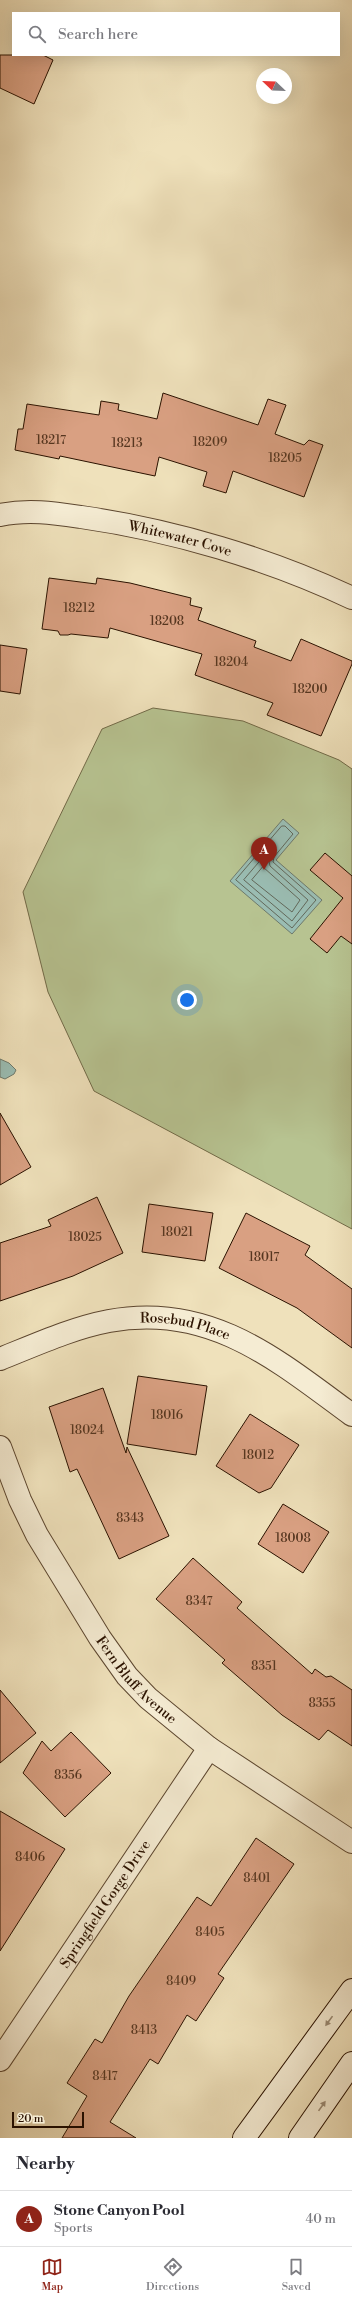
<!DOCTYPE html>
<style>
body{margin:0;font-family:"Libre Bodoni",serif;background:#f2f2f3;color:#2b2b33}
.compass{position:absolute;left:256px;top:68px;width:36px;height:36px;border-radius:50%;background:#fff;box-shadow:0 4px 16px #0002;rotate:293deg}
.scale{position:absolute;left:12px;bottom:10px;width:72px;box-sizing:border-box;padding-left:4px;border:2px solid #2b1200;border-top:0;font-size:11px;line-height:14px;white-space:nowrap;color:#2b1200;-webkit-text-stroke:3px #f5ecd3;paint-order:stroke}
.you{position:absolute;left:187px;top:1000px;width:14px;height:14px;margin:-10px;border:3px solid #fff;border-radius:50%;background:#1a73e8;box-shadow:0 0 0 6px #1a73e833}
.badge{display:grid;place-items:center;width:26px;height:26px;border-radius:50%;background:#8f2418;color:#fff;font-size:13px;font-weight:700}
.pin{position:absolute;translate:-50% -33px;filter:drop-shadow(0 1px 2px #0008)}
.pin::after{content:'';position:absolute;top:21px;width:14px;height:12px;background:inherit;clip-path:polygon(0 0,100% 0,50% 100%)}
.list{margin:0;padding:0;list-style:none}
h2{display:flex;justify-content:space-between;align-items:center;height:52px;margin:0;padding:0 16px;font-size:17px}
h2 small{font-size:13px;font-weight:400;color:#7c7c81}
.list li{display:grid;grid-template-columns:26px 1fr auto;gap:12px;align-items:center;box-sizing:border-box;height:56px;padding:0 16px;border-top:1px solid #e1e1e2}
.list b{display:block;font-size:15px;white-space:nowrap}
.list p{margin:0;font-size:13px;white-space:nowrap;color:#7c7c81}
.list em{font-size:13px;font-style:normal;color:#7c7c81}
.icon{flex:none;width:22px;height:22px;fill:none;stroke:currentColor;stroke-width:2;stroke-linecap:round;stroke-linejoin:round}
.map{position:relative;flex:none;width:352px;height:2138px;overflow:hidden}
.search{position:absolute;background:#fff;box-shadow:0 4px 16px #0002;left:12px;right:12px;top:12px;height:44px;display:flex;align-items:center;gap:10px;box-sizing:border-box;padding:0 14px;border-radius:0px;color:#7c7c81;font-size:15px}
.sheet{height:108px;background:#fff}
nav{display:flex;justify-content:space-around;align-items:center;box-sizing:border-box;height:56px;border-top:1px solid #e1e1e2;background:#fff;font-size:11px;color:#7c7c81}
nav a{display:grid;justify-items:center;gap:2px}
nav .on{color:#8f2418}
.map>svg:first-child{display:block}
.green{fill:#b7c391;stroke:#716a48}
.water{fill:#9abdb3;stroke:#6e796b}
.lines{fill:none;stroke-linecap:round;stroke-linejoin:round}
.shore{stroke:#62685a;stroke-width:1}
.building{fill:#d9a082;stroke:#2b1200}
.street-casing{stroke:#5c462f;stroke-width:24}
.secondary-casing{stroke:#2b1200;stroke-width:24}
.street{stroke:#f5ecd3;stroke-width:22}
.secondary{stroke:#f5ecd3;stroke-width:22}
.oneway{fill:#9a8a74}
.labels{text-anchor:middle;stroke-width:3;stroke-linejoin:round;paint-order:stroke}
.number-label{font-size:12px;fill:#563620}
.street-label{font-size:14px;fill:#2b1200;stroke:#f5ecd3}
</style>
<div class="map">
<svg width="352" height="2138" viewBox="0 0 352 2138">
<rect width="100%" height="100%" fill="#efe1bb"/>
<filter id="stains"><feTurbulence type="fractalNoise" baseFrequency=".005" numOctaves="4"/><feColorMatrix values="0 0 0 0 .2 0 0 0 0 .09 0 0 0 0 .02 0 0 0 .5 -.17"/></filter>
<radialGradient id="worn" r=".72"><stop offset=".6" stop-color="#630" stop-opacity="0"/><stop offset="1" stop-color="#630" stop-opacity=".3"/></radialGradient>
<path class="green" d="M153 708 243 721 339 760 352 769V1229L94 1091 48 992 23 892 102 729Z"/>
<g class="water">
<path d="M283 819 299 833 276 860 322 900 292 934 230 881Z"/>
<path d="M0 1059 9 1063 16 1070 14 1074 5 1079 0 1077Z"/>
</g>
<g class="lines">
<g class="shore">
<path d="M282 826H285L293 834 274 857 273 862 316 900 292 928 236 880Z"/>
<path d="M267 853 270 866 308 900 292 921 244 880Z"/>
<path d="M263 867 300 900 292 912 252 880Z"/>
</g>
</g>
<g class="building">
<path d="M0 55H43L53 60 34 104 0 88Z"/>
<path d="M163 393 258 425 268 399 286 405 275 434 304 445 309 440 323 445 304 497 233 471 226 493 203 486 207 472 159 457 155 476 60 456 59 459 15 450 18 429H23L27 404 99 415 101 401 119 404 118 410 157 419Z"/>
<path d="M49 578 96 584 97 578 130 583 191 598 190 605 202 608 198 620 256 641 254 647 291 661 301 639 352 661V664L321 736 267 715 273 703 195 675 202 654 110 628 108 638 71 634 68 635H60L58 631 42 629Z"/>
<path d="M0 645 27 649 20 694 0 691Z"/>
<path d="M325 853 352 876V944L341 936 327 953 310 939 343 898 310 870Z"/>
<path d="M0 1113 31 1167 0 1185Z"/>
<path d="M97 1197 123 1253 73 1276 0 1301V1243L51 1226 48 1220Z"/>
<path d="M149 1204 213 1213 205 1261 142 1252Z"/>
<path d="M246 1213 310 1246 305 1255 352 1289V1348L297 1308 219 1268Z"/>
<path d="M138 1376 207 1386 196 1455 127 1444Z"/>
<path d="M103 1388 126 1453 127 1447 169 1536 119 1559 77 1469 70 1472 49 1407Z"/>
<path d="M250 1414 299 1445 271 1488 259 1493 216 1466Z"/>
<path d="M283 1504 329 1532 303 1573 258 1544Z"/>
<path d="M193 1558 242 1602 237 1608 312 1674 315 1669 326 1677 331 1676 352 1690V1746L328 1730 319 1740 282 1715 222 1663 225 1660 156 1599Z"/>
<path d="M0 1690 36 1733 0 1763Z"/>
<path d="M71 1732 111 1773 65 1817 23 1773 42 1741 51 1751Z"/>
<path d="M0 1811 65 1849 0 1951Z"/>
<path d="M256 1838 294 1864 218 1974 224 1978 196 2021 187 2015 158 2064 150 2059 110 2122 136 2138H62L87 2096 67 2083 95 2039 102 2043 129 1996 197 1897 211 1906Z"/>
</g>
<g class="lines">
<g class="street-casing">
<g id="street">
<path id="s1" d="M0 515C28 509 54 513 81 517 172 530 270 559 352 598"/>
<path id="s2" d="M0 1359C35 1345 72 1328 109 1321 210 1302 277 1360 352 1415"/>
<path id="s3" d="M0 1447 20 1500 37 1535 100 1638 127 1676 148 1698 209 1748 352 1842"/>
<path id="s4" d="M0 2060 209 1748"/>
</g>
</g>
<g class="secondary-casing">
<g id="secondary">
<path d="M244 2138 352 1990"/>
<path d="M300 2138 352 2063"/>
</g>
</g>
<use href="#street" class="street"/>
<use href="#secondary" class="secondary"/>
</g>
<defs><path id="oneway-solid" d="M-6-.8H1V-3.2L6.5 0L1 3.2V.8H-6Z"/></defs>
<g class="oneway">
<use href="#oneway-solid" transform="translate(329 2021) rotate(126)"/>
<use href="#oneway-solid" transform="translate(322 2106) rotate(-55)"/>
</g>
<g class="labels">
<g class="number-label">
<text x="51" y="444">18217</text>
<text x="210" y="446">18209</text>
<text x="127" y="447">18213</text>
<text x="285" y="462">18205</text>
<text x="79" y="612">18212</text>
<text x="167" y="625">18208</text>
<text x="231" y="666">18204</text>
<text x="310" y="693">18200</text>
<text x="177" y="1236">18021</text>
<text x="85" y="1241">18025</text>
<text x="264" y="1261">18017</text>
<text x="167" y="1419">18016</text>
<text x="87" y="1434">18024</text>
<text x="258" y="1459">18012</text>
<text x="130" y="1522">8343</text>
<text x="293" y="1542">18008</text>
<text x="199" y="1605">8347</text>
<text x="264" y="1670">8351</text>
<text x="322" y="1707">8355</text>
<text x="68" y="1779">8356</text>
<text x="30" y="1861">8406</text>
<text x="257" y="1882">8401</text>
<text x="210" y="1936">8405</text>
<text x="181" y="1985">8409</text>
<text x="144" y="2034">8413</text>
<text x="105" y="2080">8417</text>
</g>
<g class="street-label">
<text dy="5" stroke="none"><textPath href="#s1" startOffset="183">Whitewater Cove</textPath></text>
<text dy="5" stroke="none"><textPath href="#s2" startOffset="193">Rosebud Place</textPath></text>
<text dy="5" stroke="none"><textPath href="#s3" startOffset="272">Fern Bluff Avenue</textPath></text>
<text dy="5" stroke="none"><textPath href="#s4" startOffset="188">Springfield Gorge Drive</textPath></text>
</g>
</g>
<rect width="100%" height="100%" filter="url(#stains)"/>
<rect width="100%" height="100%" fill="url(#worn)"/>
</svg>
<svg class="compass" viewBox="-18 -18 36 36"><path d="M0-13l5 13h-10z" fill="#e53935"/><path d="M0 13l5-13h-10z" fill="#7c7c81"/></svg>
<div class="scale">20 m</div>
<div class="you"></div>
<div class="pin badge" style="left:264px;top:870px">A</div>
<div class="search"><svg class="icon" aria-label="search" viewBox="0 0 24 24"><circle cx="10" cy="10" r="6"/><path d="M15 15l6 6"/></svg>Search here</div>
</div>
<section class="sheet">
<h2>Nearby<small></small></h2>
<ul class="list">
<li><span class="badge">A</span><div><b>Stone Canyon Pool</b><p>Sports</p></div><em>40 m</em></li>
</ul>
</section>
<nav>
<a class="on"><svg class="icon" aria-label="map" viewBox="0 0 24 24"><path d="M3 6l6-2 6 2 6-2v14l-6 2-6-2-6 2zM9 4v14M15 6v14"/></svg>Map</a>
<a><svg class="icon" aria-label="directions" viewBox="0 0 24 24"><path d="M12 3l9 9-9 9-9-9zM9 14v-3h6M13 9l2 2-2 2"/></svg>Directions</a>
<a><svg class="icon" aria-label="saved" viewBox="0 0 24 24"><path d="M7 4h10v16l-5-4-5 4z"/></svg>Saved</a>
</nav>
